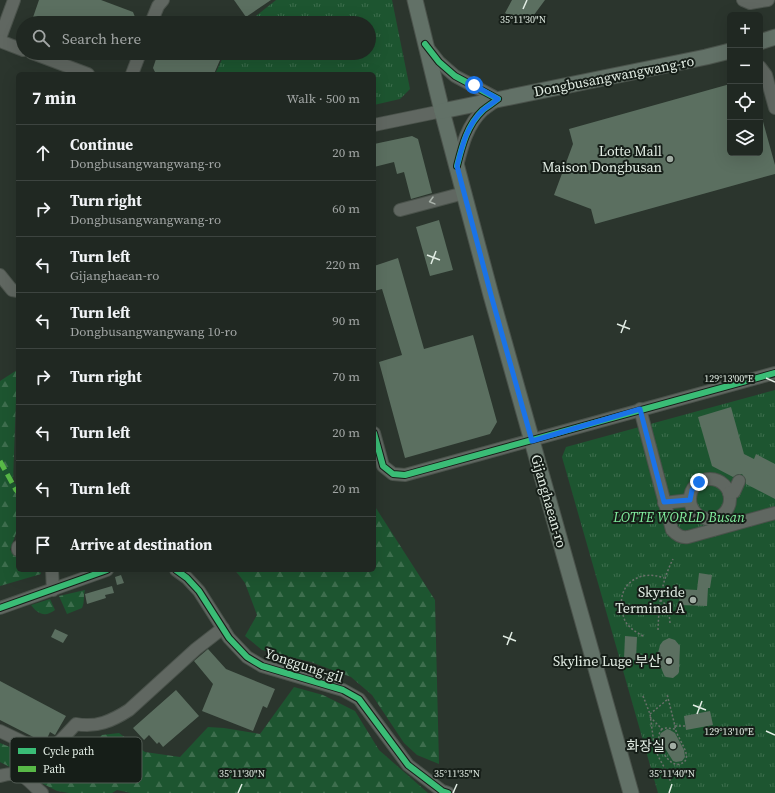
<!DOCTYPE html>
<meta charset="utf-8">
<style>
body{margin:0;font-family:"Source Serif 4","Noto Sans KR",serif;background:#28302a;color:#f1f3f6}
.controls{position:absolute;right:12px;top:12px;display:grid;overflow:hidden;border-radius:6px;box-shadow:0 4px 16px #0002}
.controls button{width:36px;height:36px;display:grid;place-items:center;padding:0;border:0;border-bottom:1px solid #3d4440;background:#202822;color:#f1f3f6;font:20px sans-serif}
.stop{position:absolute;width:12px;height:12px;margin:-9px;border:3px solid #1a73e8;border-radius:50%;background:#fff}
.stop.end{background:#1a73e8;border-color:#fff;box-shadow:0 1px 4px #0008}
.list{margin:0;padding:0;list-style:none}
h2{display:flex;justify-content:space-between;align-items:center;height:52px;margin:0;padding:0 16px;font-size:17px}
h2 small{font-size:13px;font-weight:400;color:#a2a6a5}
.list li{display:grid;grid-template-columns:26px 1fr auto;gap:12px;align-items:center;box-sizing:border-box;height:56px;padding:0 16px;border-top:1px solid #3d4440}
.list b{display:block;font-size:15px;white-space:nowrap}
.list p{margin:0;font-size:13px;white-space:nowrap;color:#a2a6a5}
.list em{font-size:13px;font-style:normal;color:#a2a6a5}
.icon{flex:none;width:22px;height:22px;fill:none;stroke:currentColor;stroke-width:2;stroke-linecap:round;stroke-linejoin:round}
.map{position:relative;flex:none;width:775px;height:793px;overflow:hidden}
.search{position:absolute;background:#202822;box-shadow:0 4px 16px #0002;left:16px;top:16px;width:360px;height:44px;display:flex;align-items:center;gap:10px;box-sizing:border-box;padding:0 14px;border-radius:22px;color:#a2a6a5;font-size:15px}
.panel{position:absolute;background:#202822;box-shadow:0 4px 16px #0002;left:16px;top:72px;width:360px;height:500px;border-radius:6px}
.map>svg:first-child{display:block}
.forest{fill:url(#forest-firs)}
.park{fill:url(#park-tufts)}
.building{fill:#5b6f60}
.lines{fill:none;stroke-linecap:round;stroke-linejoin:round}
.minor-casing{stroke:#4a524b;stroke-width:14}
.major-casing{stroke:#4a524b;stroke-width:17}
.path{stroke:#6a706b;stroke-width:1.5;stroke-dasharray:2 2;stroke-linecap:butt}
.minor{stroke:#606761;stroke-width:12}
.major{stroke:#627167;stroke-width:15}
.quiet{stroke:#58b947;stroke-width:5;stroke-dasharray:10 5;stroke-linecap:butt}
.cycleway-casing{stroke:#161e18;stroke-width:8}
.cycleway{stroke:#3abd76;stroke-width:6}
.oneway{stroke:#a8b1a9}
.route{stroke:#1a73e8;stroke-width:5}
.ticks{fill:none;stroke:#e2ede4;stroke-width:1.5}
.poi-dot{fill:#a2ada4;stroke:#161e18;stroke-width:1.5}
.labels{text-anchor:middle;stroke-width:4;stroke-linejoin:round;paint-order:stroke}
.street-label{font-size:14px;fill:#e2ede4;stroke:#161e18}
.poi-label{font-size:14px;fill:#e2ede4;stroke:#161e18;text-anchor:end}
.park-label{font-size:14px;font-style:italic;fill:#82ee9e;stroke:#161e18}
.key{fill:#161e18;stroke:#535c55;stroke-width:1}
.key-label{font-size:11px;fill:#e2ede4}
.ticks-label{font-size:10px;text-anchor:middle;fill:#e2ede4;stroke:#161e18;stroke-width:4;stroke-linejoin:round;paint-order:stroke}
</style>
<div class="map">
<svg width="775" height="793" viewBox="0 0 775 793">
<defs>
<pattern id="forest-firs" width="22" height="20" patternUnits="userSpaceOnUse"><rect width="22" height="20" fill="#1d5530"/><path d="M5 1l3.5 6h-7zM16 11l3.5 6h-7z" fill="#3e6e4e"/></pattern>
<pattern id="park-tufts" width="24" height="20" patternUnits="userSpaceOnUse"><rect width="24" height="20" fill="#1d5530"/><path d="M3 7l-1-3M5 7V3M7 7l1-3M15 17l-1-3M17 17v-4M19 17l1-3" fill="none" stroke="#3e6e4e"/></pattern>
</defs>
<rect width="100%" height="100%" fill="#2b352d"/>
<g class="forest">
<path d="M17 370 13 482 18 486V528L10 550 18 554V570H40L41 574 0 586V381Z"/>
<path d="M374 505 435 600 439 764 417 755 404 743 372 695 351 677 311 662 262 650 245 636 257 615 245 583 235 570H374Z"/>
<path d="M85 590C83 596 85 602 82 608L67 614 59 596Z"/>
<path d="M50 599 55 610C46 617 38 615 31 605Z"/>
<path d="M294 687 323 695 355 711 379 750 428 793H131L117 790 112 793H69L57 791 0 762V743L62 768 102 735 119 733 145 752 180 757 208 727 224 728 260 734Z"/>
</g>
<g class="park">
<path d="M276 0H392L410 89 400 99 374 105V74H215L225 53H369V23H247Z"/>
<path d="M775 390V793H658L562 457 566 447Z"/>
</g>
<g class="building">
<path d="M39 0H101L133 12 135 17 133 23H31Z"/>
<path d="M234 0H271L246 17Z"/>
<path d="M512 0H545L528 23 515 15 513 18 505 13Z"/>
<path d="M158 53H193L200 56 201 53H223L214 74H156L153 68Z"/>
<path d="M730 84V153H760V118H762L775 165V174L595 224 591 209 554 195 573 144 569 129Z"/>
<path d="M412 136 418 139 432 193 411 199 404 172 397 174 394 162 374 167V144Z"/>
<path d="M439 220 453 270 430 276 416 227Z"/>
<path d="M398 258 424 349 473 335 497 422 490 434 405 458 379 362 402 355 382 289 374 291V266Z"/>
<path d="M731 407 744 454 754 459 756 454 775 464V499L746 484V480L742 474H738L733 477 712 466 698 417Z"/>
<path d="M699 573 712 575 710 588H708L707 606 679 605 680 589 697 590Z"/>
<path d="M121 575 124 583 117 585 115 577Z"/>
<path d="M112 586 114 593 105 595 106 598 87 604 85 594Z"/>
<path d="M55 629 68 635 63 643 51 637Z"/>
<path d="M625 636 637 637 636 660 624 659Z"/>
<path d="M669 638 675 640 680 646 679 672 678 674 673 678 666 677 664 675 660 665 658 653 660 645 663 641Z"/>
<path d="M208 649 226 669 275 689 267 708 263 706 253 731 202 711 213 684 194 661Z"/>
<path d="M0 681 66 716 55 735 50 732 45 743 0 720Z"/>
<path d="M176 690 199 716 163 747 159 742 157 744 149 735 144 740 133 728Z"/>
<path d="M710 711 713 725 686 730 684 716Z"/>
<path d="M667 729 670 730 675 733 684 750 685 757 682 761 676 762 673 761 661 742 660 735 661 733Z"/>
</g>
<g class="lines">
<g class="minor-casing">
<g id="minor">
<path d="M743 0 750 3 768 0"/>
<path d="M151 23 158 6 163 0"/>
<path d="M0 38 14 0"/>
<path d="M0 41 23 50"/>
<path d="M428 48 439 62 455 76 498 99C493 103 488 106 483 110 467 125 462 146 457 166"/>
<path d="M32 53 88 74"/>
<path d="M760 67 766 75 775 108"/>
<path d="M132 74 140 53"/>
<path d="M374 125 442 111"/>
<path d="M400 210 464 193"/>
<path d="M0 275 12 290 18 291"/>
<path d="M640 409 672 530C677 535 681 538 688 537L775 513"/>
<path d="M374 433 383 466 393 474 405 475 775 373"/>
<circle cx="710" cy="499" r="20"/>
<path d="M729 493 734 492 739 481"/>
<path d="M664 503 690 500"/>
<path d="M18 547V550"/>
<path d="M52 570 53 590"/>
<path d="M176 570 187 578 199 591 229 638 247 657 262 666 343 690 359 699 408 765 442 791 448 793"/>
<path d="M0 608 107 570"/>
<path d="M0 731 48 754 76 724C96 728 112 721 129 710L196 649 223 628"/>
<path d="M0 776C24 769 26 780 42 793"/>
</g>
</g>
<g class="major-casing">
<g id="major">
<path d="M415 0 442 111 491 295 631 793"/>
<path d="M760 42 775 37"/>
<path d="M442 111 706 57 730 51"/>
</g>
</g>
<g class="path">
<path d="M670 623C669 613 669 605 660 600 665 594 672 595 679 595"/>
<path d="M658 630C659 603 661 583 673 559"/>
<path d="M643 636C638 633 632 630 628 625 624 621 623 615 622 610 617 583 641 569 664 578"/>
<path d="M643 696 650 714 654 744 658 756 668 774 671 783"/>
<path d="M650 714 668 699"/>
<path d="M650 717 662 729 666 728 675 729"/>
<path d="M675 726H686"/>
<path d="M662 729C652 739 668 768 680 764 697 759 675 737 675 726L667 694"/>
</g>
<use href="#minor" class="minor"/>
<use href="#major" class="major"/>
<path class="quiet" d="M0 461 16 490 18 492"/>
<g class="cycleway-casing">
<g id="cycleway">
<path d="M425 44 439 62 455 76 498 99C493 103 488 106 483 110 467 125 462 146 457 166"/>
<path d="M374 433 383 466 393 474 405 475 775 373"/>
<path d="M176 570 187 578 199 591 229 638 247 657 262 666 343 690 359 699 408 765 442 791 448 793"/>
<path d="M0 608 107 570"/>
</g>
</g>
<use href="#cycleway" class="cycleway"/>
</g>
<defs><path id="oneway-chevron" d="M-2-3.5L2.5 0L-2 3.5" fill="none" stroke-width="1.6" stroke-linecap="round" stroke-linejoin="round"/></defs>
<use class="oneway" href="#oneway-chevron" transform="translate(432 201) rotate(165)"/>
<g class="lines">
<path class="route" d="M474 85 498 99C493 103 488 106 483 110 467 125 462 146 457 166L491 295 532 441 640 409 664 502 690 500 692 490 699 482"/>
</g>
<path class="ticks" d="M523 9 527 0M427 255 440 260M431 264 436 251M617 324 630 329M621 333 626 320M766 378 775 382M503 636 516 641M507 645 512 632M693 705 706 710M697 714 702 701M766 731 775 735M238 793 242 784M453 793 457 784M669 793 672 784"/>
<g class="poi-dot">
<circle cx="670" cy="159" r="4"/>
<circle cx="693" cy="600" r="4"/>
<circle cx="669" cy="661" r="4"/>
<circle cx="673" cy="746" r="4"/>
</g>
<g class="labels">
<g class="street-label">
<text transform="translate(614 76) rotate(-11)" y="5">Dongbusangwangwang-ro</text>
<text transform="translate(549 501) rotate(74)" y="5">Gijanghaean-ro</text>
<text transform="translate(304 665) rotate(18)" y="5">Yonggung-gil</text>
</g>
<g class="poi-label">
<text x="662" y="156">Lotte Mall<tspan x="662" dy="16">Maison Dongbusan</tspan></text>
<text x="685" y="597">Skyride<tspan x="685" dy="16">Terminal A</tspan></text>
<text x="661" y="666">Skyline Luge 부산</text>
<text x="665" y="751">화장실</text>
</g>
<g class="park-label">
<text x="679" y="522">LOTTE WORLD Busan</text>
</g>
</g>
<rect x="10" y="737" width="132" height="46" rx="6" class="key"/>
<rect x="18" y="748" width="18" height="6" fill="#3abd76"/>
<rect x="18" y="766" width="18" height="6" fill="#58b947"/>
<g class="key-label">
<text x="43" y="755">Cycle path</text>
<text x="43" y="773">Path</text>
</g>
<g class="ticks-label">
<text x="523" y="23">35°11'30"N</text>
<text x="729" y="382">129°13'00"E</text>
<text x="729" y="735">129°13'10"E</text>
<text x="242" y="777">35°11'30"N</text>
<text x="457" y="777">35°11'35"N</text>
<text x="672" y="777">35°11'40"N</text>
</g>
</svg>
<div class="controls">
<button>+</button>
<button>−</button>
<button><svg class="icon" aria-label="locate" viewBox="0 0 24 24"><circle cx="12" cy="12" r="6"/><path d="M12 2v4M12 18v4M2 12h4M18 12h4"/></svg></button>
<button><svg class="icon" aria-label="layers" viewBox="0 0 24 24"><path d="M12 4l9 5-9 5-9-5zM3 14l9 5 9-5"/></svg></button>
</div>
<div class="stop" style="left:474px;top:85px"></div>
<div class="stop end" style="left:699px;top:482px"></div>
<div class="search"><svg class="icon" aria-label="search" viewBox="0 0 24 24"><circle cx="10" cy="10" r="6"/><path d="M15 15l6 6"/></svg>Search here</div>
<section class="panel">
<h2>7 min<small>Walk · 500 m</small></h2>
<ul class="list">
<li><svg class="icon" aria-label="ahead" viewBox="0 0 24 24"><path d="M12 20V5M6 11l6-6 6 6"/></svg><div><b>Continue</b><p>Dongbusangwangwang-ro</p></div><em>20 m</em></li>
<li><svg class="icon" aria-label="right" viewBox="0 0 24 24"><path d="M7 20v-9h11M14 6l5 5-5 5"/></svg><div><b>Turn right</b><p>Dongbusangwangwang-ro</p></div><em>60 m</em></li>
<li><svg class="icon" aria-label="left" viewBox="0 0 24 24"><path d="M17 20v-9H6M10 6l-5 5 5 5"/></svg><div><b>Turn left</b><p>Gijanghaean-ro</p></div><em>220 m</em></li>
<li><svg class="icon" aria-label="left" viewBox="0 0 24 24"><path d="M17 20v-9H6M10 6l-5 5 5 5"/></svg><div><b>Turn left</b><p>Dongbusangwangwang 10-ro</p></div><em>90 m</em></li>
<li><svg class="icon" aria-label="right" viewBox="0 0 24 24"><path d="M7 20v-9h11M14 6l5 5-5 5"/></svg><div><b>Turn right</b></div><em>70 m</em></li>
<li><svg class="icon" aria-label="left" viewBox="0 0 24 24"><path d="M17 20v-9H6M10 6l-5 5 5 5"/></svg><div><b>Turn left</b></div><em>20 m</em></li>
<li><svg class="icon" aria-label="left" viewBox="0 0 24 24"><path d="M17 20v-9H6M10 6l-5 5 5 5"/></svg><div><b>Turn left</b></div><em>20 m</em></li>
<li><svg class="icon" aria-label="arrive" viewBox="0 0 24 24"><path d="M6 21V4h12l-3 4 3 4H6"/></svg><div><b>Arrive at destination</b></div></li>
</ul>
</section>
</div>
